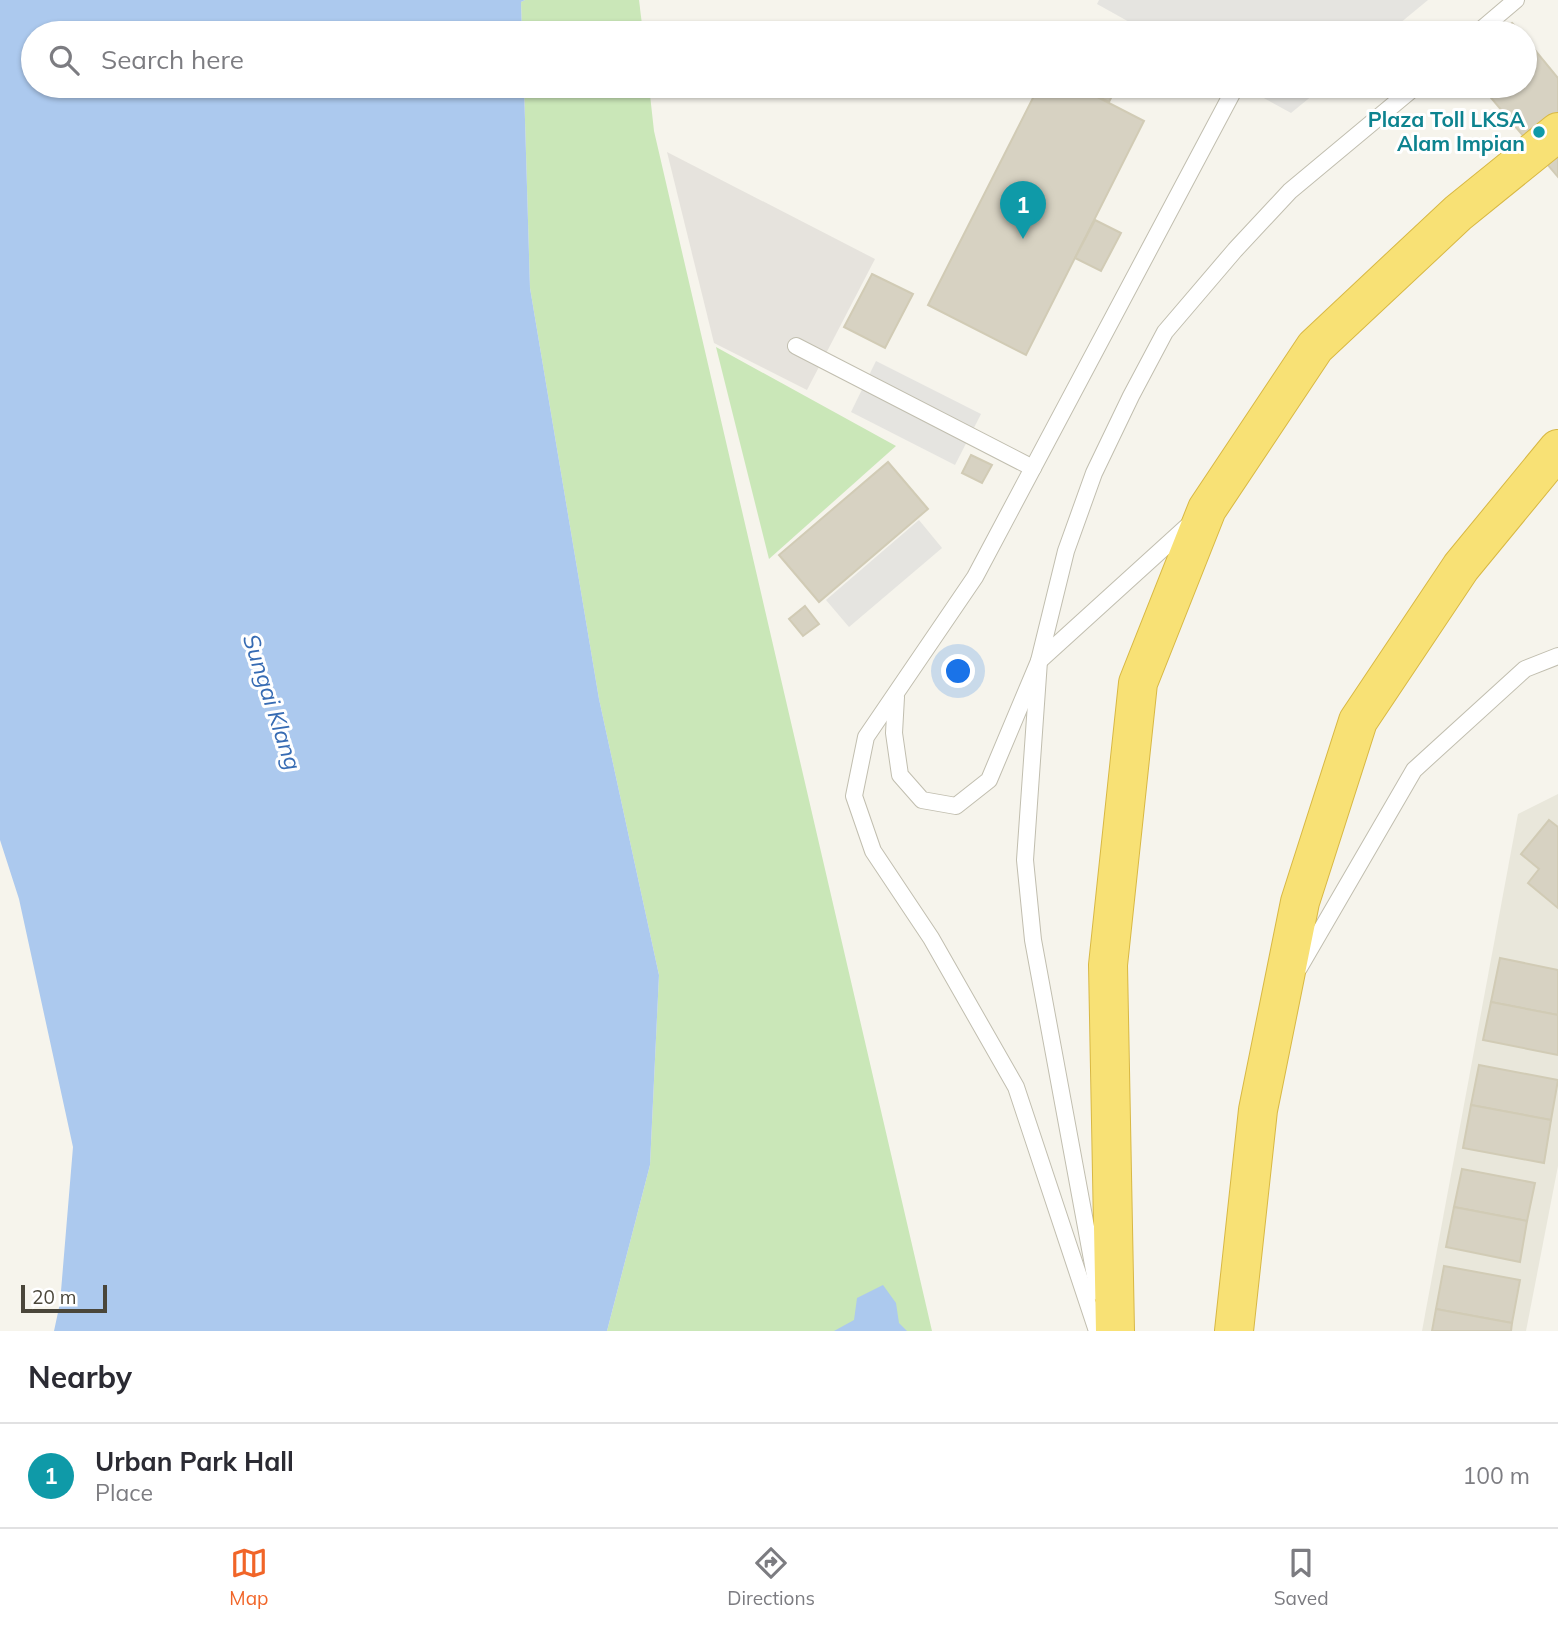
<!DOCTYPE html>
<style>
body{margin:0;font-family:Mulish,sans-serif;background:#f7f7f7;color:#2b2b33}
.scale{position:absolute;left:21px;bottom:18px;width:86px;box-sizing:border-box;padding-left:7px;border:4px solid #4a463a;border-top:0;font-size:19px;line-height:24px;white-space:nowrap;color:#4a463a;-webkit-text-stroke:5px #fff;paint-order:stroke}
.you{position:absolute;left:959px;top:672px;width:24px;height:24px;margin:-18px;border:5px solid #fff;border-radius:50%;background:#1a73e8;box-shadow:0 0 0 10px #1a73e833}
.badge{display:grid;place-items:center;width:46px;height:46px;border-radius:50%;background:#f16528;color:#fff;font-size:23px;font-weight:700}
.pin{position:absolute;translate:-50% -58px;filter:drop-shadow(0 2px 4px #0008)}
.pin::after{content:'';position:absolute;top:37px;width:24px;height:21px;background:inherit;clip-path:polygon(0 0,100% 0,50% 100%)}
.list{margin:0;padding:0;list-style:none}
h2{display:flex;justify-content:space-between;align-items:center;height:91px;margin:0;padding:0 28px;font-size:30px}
h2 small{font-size:23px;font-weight:400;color:#7c7c81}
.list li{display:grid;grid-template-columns:46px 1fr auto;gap:21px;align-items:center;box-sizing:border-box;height:105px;padding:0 28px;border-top:2px solid #e1e1e2}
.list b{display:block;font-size:26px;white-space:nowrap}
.list p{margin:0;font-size:23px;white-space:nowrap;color:#7c7c81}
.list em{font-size:23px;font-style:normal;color:#7c7c81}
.icon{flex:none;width:38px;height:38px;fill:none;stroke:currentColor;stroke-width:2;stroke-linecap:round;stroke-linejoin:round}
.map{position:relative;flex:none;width:1558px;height:1331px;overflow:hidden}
.search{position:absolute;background:#fff;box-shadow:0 2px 5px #0004;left:21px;right:21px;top:21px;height:77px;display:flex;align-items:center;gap:18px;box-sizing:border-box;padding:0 24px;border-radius:38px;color:#7c7c81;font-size:26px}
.sheet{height:196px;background:#fff}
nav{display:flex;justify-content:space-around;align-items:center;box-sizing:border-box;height:98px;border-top:2px solid #e1e1e2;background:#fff;font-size:19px;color:#7c7c81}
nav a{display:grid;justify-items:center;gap:4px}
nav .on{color:#f16528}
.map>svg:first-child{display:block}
.residential{fill:#e9e7db}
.industrial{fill:#e6e3dd}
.green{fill:#cae7b8}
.parking{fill:#e5e4e0}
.water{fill:#acc9ee}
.building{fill:#d7d2c2;stroke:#d1cbb5;stroke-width:2}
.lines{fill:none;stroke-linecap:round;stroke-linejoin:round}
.lane-casing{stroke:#c1beaf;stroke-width:18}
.highway-casing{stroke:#d8b844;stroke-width:40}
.lane{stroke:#fff;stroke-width:16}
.highway{stroke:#f8e175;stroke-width:38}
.culture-dot{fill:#0f9aa8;stroke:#fff;stroke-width:2.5}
.labels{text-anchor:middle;stroke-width:6;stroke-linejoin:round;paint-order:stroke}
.culture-label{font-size:21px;font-weight:bold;fill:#0d838f;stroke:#fff;text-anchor:end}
.water-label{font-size:23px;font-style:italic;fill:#366bb3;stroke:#fff}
</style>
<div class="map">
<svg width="1558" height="1331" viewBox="0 0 1558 1331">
<rect width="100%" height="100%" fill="#f6f4ec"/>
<path class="residential" d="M1558 794V1166L1526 1331H1422L1518 814Z"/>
<path class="industrial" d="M667 152 875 259 807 390 714 343Z"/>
<g class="green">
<path d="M525 0H639L643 33H522L521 2Z"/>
<path d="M524 86H649L654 131 932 1331H607L650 1165 659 975 599 699 530 288Z"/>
<path d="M716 347 896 446 769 559Z"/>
</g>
<g class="parking">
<path d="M1099 0H1428L1388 33H1149L1097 4Z"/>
<path d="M1242 86H1324L1291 113Z"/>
<path d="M876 361 981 414 955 465 851 412Z"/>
<path d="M919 520 942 548 849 627 826 600Z"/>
</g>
<g class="water">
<path d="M0 0H525L521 2 522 33H33V86H524L530 288 599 699 659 975 650 1165 607 1331H54L60 1303 73 1147 19 899 0 840Z"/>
<path d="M883 1285 896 1303 899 1323 907 1331H834L854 1320 857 1298Z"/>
</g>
<g class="building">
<path d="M1512 23 1521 33H1499Z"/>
<path d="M1525 38 1558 78V177L1481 86H1525Z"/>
<path d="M1039 86H1076L1144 121 1026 355 928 305Z"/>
<path d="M1076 86H1117L1109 102Z"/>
<path d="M1095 220 1121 233 1101 271 1075 258Z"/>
<path d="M872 274 913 294 885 348 844 327Z"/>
<path d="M971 455 992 465 982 483 962 473Z"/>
<path d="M888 462 928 509 819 602 779 555Z"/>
<path d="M805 606 819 624 803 636 789 619Z"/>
<path d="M1549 820 1558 827V908L1528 883 1539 869 1521 854Z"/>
<path d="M1500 958 1558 970V1015L1491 1002Z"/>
<path d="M1491 1002 1558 1015V1055L1483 1040Z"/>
<path d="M1479 1065 1558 1080 1551 1120 1471 1105Z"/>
<path d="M1471 1105 1551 1120 1544 1163 1463 1148Z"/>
<path d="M1462 1169 1535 1183 1527 1221 1454 1207Z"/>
<path d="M1454 1207 1527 1221 1520 1262 1446 1247Z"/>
<path d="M1444 1266 1520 1280 1512 1323 1436 1309Z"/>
<path d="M1436 1309 1512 1323 1511 1331H1432Z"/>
</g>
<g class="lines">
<g class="lane-casing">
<g id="lane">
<path d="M1477 33 1516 0"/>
<path d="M796 346 1033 468"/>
<path d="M896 697 894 733 900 775 922 800 956 806 989 780 1039 661 1191 523"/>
<path d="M1299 968 1414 770 1525 669 1558 656"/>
<path d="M1098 1292 1033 940 1025 860 1039 661 1066 551 1094 473 1131 396 1165 332 1235 250 1290 191 1416 86"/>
<path d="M1097 1331 1016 1087 931 938 873 851 854 796 866 737 975 577 1236 86"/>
</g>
</g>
<g class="highway-casing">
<g id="highway">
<path d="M1115 1331 1108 965 1138 683 1207 509 1315 347 1458 213 1558 132"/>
<path d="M1234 1331 1258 1110 1300 902 1358 721 1461 567 1558 449"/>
</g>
</g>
<use href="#lane" class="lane"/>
<use href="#highway" class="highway"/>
</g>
<circle class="culture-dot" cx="1539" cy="132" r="7"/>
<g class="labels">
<g class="culture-label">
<text x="1525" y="127">Plaza Toll LKSA<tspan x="1525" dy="24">Alam Impian</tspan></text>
</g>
<g class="water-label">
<text transform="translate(272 702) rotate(72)" y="8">Sungai Klang</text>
</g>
</g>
</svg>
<div class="scale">20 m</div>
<div class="you"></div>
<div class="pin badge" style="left:1023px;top:239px;background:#0f9aa8">1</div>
<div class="search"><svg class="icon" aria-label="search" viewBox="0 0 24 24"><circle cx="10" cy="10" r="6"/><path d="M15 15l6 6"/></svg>Search here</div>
</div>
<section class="sheet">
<h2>Nearby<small></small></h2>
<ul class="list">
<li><span class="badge" style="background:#0f9aa8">1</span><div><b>Urban Park Hall</b><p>Place</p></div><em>100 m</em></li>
</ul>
</section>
<nav>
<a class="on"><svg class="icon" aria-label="map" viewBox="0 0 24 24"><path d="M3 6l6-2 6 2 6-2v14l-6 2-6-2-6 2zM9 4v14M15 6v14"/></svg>Map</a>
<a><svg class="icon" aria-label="directions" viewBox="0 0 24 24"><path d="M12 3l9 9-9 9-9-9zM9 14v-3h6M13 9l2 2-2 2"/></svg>Directions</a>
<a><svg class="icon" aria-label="saved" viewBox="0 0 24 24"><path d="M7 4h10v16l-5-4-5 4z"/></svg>Saved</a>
</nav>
